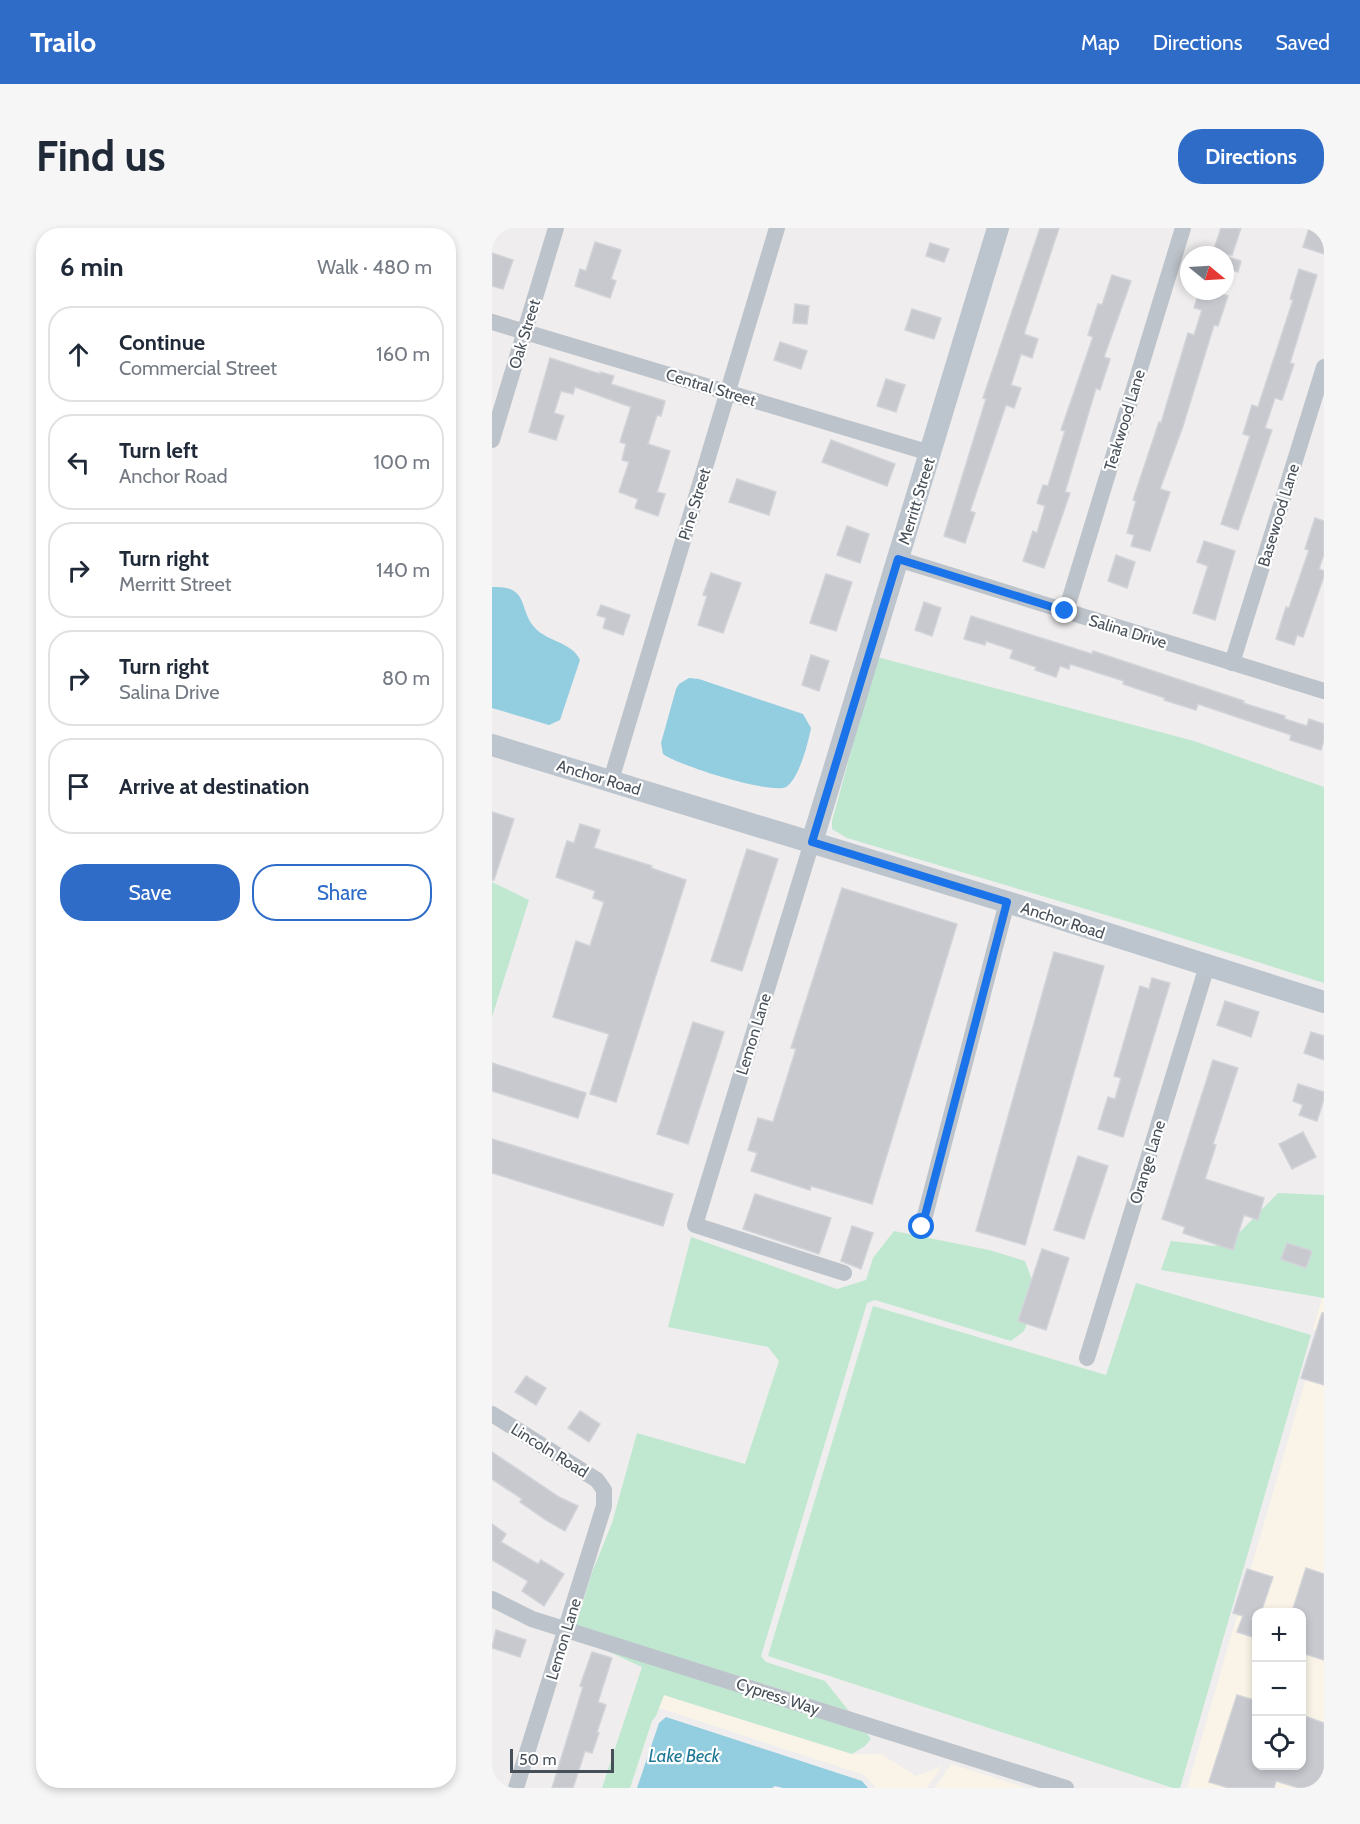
<!DOCTYPE html>
<meta charset="utf-8">
<style>
body{margin:0;font-family:Cabin,sans-serif;background:#f6f6f7;color:#1f2937}
.controls{position:absolute;right:18px;bottom:18px;display:grid;overflow:hidden;border-radius:12px;box-shadow:0 3px 9px #0003}
.controls button{width:54px;height:54px;display:grid;place-items:center;padding:0;border:0;border-bottom:2px solid #e0e1e3;background:#fff;color:#1f2937;font:30px sans-serif}
.compass{position:absolute;left:688px;top:18px;width:54px;height:54px;border-radius:50%;background:#fff;box-shadow:0 3px 9px #0003;rotate:108deg}
.scale{position:absolute;left:18px;bottom:15px;width:104px;box-sizing:border-box;padding-left:6px;border:3px solid #474f58;border-top:0;font-size:16px;line-height:21px;white-space:nowrap;color:#474f58;-webkit-text-stroke:4px #fff;paint-order:stroke}
.stop{position:absolute;width:18px;height:18px;margin:-14px;border:4px solid #1a73e8;border-radius:50%;background:#fff}
.stop.end{background:#1a73e8;border-color:#fff;box-shadow:0 2px 6px #0008}
.list{margin:0;padding:0;list-style:none}
h2{display:flex;justify-content:space-between;align-items:center;height:78px;margin:0;padding:0 24px;font-size:26px}
h2 small{font-size:20px;font-weight:400;color:#747a83}
.list li{display:grid;grid-template-columns:39px 1fr auto;gap:18px;align-items:center;box-sizing:border-box;height:96px;margin:0 12px 12px;padding:0 12px;border:2px solid #e0e1e3;border-radius:24px}
.list b{display:block;font-size:22px;white-space:nowrap}
.list p{margin:0;font-size:20px;white-space:nowrap;color:#747a83}
.list em{font-size:20px;font-style:normal;color:#747a83}
.actions{display:flex;gap:12px;padding:18px 24px}
.actions a{flex:1;padding:14px 0;border:2px solid #2f6cc7;border-radius:24px;text-align:center;font-size:21px;color:#2f6cc7}
.actions .main{background:#2f6cc7;color:#fff}
.icon{flex:none;width:33px;height:33px;fill:none;stroke:currentColor;stroke-width:2;stroke-linecap:round;stroke-linejoin:round}
.map{position:relative;flex:none;width:832px;height:1560px;overflow:hidden;border-radius:24px}
header{display:flex;align-items:center;gap:36px;box-sizing:border-box;height:84px;padding:0 30px;background:#2f6cc7;color:#fff}
header strong{font-size:28px}
nav{display:flex;gap:33px;margin-inline-start:auto;font-size:21px}
.intro{display:flex;align-items:center;justify-content:space-between;box-sizing:border-box;height:144px;padding:0 36px}
h1{margin:0;font-size:42px}
.button{padding:15px 27px;border-radius:24px;background:#2f6cc7;color:#fff;font-size:21px;font-weight:700}
main{display:flex;gap:36px;padding:0 36px}
aside{flex:1;background:#fff;border-radius:24px;box-shadow:0 3px 9px #0003}
.map>svg:first-child{display:block}
.commercial{fill:#f9f4e7;fill-rule:evenodd}
.green{fill:#c0e8d1}
.water{fill:#92cde0}
.building{fill:#c7c9cf;stroke:#d1d3d8;stroke-width:1.5}
.lines{fill:none;stroke-linecap:round;stroke-linejoin:round}
.street{stroke:#bdc3ca;stroke-width:16}
.secondary{stroke:#bcc4ce;stroke-width:22}
.route{stroke:#1a73e8;stroke-width:8}
.labels{text-anchor:middle;stroke-width:4.5;stroke-linejoin:round;paint-order:stroke}
.street-label{font-size:16px;fill:#474f58;stroke:#fff}
.water-label{font-size:18px;font-style:italic;fill:#1d7795;stroke:#fff}
</style>
<header>
<strong>Trailo</strong>
<nav><a>Map</a><a>Directions</a><a>Saved</a></nav>
</header>
<div class="intro"><h1>Find us</h1><a class="button">Directions</a></div>
<main>
<aside>
<h2>6 min<small>Walk · 480 m</small></h2>
<ul class="list">
<li><svg class="icon" aria-label="ahead" viewBox="0 0 24 24"><path d="M12 20V5M6 11l6-6 6 6"/></svg><div><b>Continue</b><p>Commercial Street</p></div><em>160 m</em></li>
<li><svg class="icon" aria-label="left" viewBox="0 0 24 24"><path d="M17 20v-9H6M10 6l-5 5 5 5"/></svg><div><b>Turn left</b><p>Anchor Road</p></div><em>100 m</em></li>
<li><svg class="icon" aria-label="right" viewBox="0 0 24 24"><path d="M7 20v-9h11M14 6l5 5-5 5"/></svg><div><b>Turn right</b><p>Merritt Street</p></div><em>140 m</em></li>
<li><svg class="icon" aria-label="right" viewBox="0 0 24 24"><path d="M7 20v-9h11M14 6l5 5-5 5"/></svg><div><b>Turn right</b><p>Salina Drive</p></div><em>80 m</em></li>
<li><svg class="icon" aria-label="arrive" viewBox="0 0 24 24"><path d="M6 21V4h12l-3 4 3 4H6"/></svg><div><b>Arrive at destination</b></div></li>
</ul>
<div class="actions"><a class="main">Save</a><a>Share</a></div>
</aside>
<div class="map">
<svg width="832" height="1560" viewBox="0 0 832 1560">
<rect width="100%" height="100%" fill="#efeded"/>
<g class="commercial">
<path d="M830 1070H832V1560H695L826 1109 824 1103 821 1101ZM764 1384H810V1538H764Z"/>
<path d="M171 1467 360 1526H389L424 1548 450 1538 435 1560H384L372 1547 167 1480Z"/>
<path d="M459 1536 535 1560H443Z"/>
</g>
<g class="green">
<path d="M385 429 702 513 832 559V755L661 701 355 610 340 601V593Z"/>
<path d="M0 654 37 672 0 789Z"/>
<path d="M786 965 832 967V1070L669 1042 679 1013 723 1018 745 1007Z"/>
<path d="M402 1003 497 1022 533 1033 546 1068 532 1103 519 1113 383 1072 375 1075 269 1428 274 1434 333 1453 357 1483 84 1397 99 1347 120 1295 145 1205 253 1236 287 1133 276 1119 176 1099 199 1009 345 1061 374 1052 381 1030Z"/>
<path d="M644 1055 819 1107 688 1560H681L276 1428 381 1078 614 1147Z"/>
<path d="M100 1416 373 1503 379 1511 373 1518 360 1526 172 1467 164 1488 160 1493 138 1560H110L150 1439Z"/>
</g>
<g class="water">
<path d="M0 359C38 357 26 382 43 400 56 414 80 414 88 432L68 492 57 497 0 480Z"/>
<path d="M197 450 207 451 311 486 319 500C316 515 307 551 294 559 280 567 185 537 171 526L169 515 184 461 187 456Z"/>
<path d="M174 1489 370 1553 376 1560H291L283 1558 280 1560H145L167 1495Z"/>
</g>
<g class="building">
<path d="M548 0H567L532 106 546 111 540 130 529 126 519 157 529 160 522 180 514 177 478 283 483 285 473 315 452 308 494 171 491 170Z"/>
<path d="M729 0H749L740 27H720Z"/>
<path d="M817 0H832V26L811 19Z"/>
<path d="M103 14 129 22 119 51 124 53 118 70 83 58 88 41 94 43Z"/>
<path d="M438 15 457 21 452 34 434 28Z"/>
<path d="M0 25 21 32 11 61 0 58Z"/>
<path d="M733 28 749 33 746 44 733 40Z"/>
<path d="M807 41 825 47 798 135 802 136 790 172 783 170 773 200 780 202 746 302 729 296 758 208 751 206 760 177 766 179 801 72 798 71Z"/>
<path d="M620 47 639 53 612 129 618 131 608 162 604 160 573 264 578 265 552 340 531 333 541 303 545 305 553 278 545 275 551 257 556 258 573 203 569 202 601 109 596 107 606 76 610 77Z"/>
<path d="M707 63H729L728 65 736 68 726 98 722 97 691 198 668 261 678 264 658 323 639 318 642 307 635 305 644 273 641 272 667 194 669 195 696 105 702 107 710 82 702 80Z"/>
<path d="M303 76 317 78 315 96 301 95Z"/>
<path d="M420 81 449 90 442 111 413 102Z"/>
<path d="M288 114 315 123 309 141 282 132Z"/>
<path d="M58 130 108 146V144L122 148 119 156 173 173 169 188 165 187 156 216 178 223 165 264 173 266 166 288 143 280 146 271 127 264 137 234 130 232 134 216 128 214 139 179 83 159 81 166 69 163 62 185 72 188 64 212 37 204Z"/>
<path d="M394 151 413 157 404 184 385 178Z"/>
<path d="M339 212 403 236 395 258 330 234Z"/>
<path d="M245 251 284 264 277 287 237 274Z"/>
<path d="M823 290 832 293V326L827 341 832 343V348L811 409 805 407 802 417 784 411 794 379 797 380 817 322 813 321Z"/>
<path d="M355 298 377 306 368 335 345 327Z"/>
<path d="M712 313 743 323 723 392 701 385 716 338 705 334Z"/>
<path d="M624 327 643 334 635 360 616 353Z"/>
<path d="M219 345 249 355 231 405 206 397 215 368 211 367Z"/>
<path d="M334 346 360 354 344 403 318 395Z"/>
<path d="M432 374 449 380 440 408 423 402Z"/>
<path d="M109 377 138 387 131 407 111 400 114 390 105 387Z"/>
<path d="M479 388 600 426 601 423 625 431 752 473 751 475 793 488V491L815 498 817 491 832 496V512L829 522 798 512 799 507 706 476 704 482 672 472 673 470 631 456 632 453 578 436 577 441 568 438 564 449 543 442 544 439 518 430 521 422 494 413 493 417 472 411Z"/>
<path d="M319 427 337 433 327 463 310 457Z"/>
<path d="M0 584 22 591 2 652H0Z"/>
<path d="M88 596 108 602 102 620 160 638 159 640 194 652 124 874 98 866 117 806 61 789 84 713 98 718 112 674 101 670 103 663 64 649 75 613 82 615Z"/>
<path d="M255 621 286 631 250 743 219 733Z"/>
<path d="M350 660 465 696 380 976 319 958 318 962 259 943 265 925 256 922 266 890 281 894 304 821 299 820Z"/>
<path d="M562 724 612 738 533 1017 484 1003Z"/>
<path d="M660 750 678 755 631 909 606 901 616 869 623 871 629 850 622 848 648 758 657 761Z"/>
<path d="M733 773 767 784 759 809 725 797Z"/>
<path d="M201 794 232 804 196 916 165 906Z"/>
<path d="M819 804 832 808V832L812 825Z"/>
<path d="M721 832 746 840 721 916 724 917 713 951 772 970 766 992 752 987 741 1022 691 1005 693 999 670 991Z"/>
<path d="M0 835 94 865 86 890 0 863Z"/>
<path d="M806 856 832 864V871L825 893 807 887 811 877 801 873Z"/>
<path d="M811 904 824 929 800 941 787 916Z"/>
<path d="M0 911 181 966 171 998 0 945Z"/>
<path d="M586 928 616 938 592 1011 562 1002Z"/>
<path d="M263 966 339 990 327 1026 251 1001Z"/>
<path d="M360 998 381 1005 369 1041 349 1033Z"/>
<path d="M795 1015 820 1023 814 1040 789 1031Z"/>
<path d="M550 1021 577 1030 554 1102 526 1093Z"/>
<path d="M830 1085H832V1157L809 1150Z"/>
<path d="M34 1148 54 1160 44 1177 23 1164Z"/>
<path d="M88 1183 108 1196 97 1214 76 1200Z"/>
<path d="M0 1224 67 1269 86 1278 73 1303 54 1292 28 1274 30 1271 0 1251Z"/>
<path d="M0 1296 14 1306 9 1314 46 1336 49 1332 72 1346 52 1378 30 1363 36 1353 0 1332Z"/>
<path d="M814 1340 832 1346V1432L810 1425V1384H800Z"/>
<path d="M755 1341 781 1349 769 1384H765V1399L761 1409 745 1404 751 1388 741 1385Z"/>
<path d="M4 1402 34 1412 28 1429 0 1420Z"/>
<path d="M100 1424 120 1430 106 1474 114 1477 105 1504 107 1505 100 1525 93 1523 81 1560H60L91 1459 88 1458Z"/>
<path d="M745 1467 765 1473V1538H810V1487L832 1495V1560H807L784 1553 782 1560H737L717 1554Z"/>
</g>
<g class="lines">
<g class="street">
<path d="M0 94 438 225"/>
<path d="M0 212 64 0"/>
<path d="M406 331 832 463"/>
<path d="M574 383 691 0"/>
<path d="M740 435 832 139"/>
<path d="M119 552 285 0"/>
<path d="M320 614 203 997 352 1045"/>
<path d="M430 999 515 674"/>
<path d="M595 1130 715 738"/>
<path d="M0 1186 105 1252 112 1262V1278L24 1560"/>
<path d="M0 1371 40 1391 574 1560"/>
</g>
<g class="secondary">
<path d="M0 517 515 674 832 774"/>
<path d="M320 614 506 0"/>
</g>
</g>
<g class="lines">
<path class="route" d="M430 999 515 674 320 614 406 331 573 383"/>
</g>
<g class="labels">
<g class="street-label">
<text transform="translate(32 106) rotate(-73)" y="6">Oak Street</text>
<text transform="translate(219 159) rotate(17)" y="6">Central Street</text>
<text transform="translate(632 192) rotate(-73)" y="6">Teakwood Lane</text>
<text transform="translate(424 273) rotate(-73)" y="6">Merritt Street</text>
<text transform="translate(202 276) rotate(-73)" y="6">Pine Street</text>
<text transform="translate(786 287) rotate(-73)" y="6">Basewood Lane</text>
<text transform="translate(636 403) rotate(17)" y="6">Salina Drive</text>
<text transform="translate(107 549) rotate(17)" y="6">Anchor Road</text>
<text transform="translate(571 692) rotate(18)" y="6">Anchor Road</text>
<text transform="translate(261 806) rotate(-73)" y="6">Lemon Lane</text>
<text transform="translate(655 934) rotate(-73)" y="6">Orange Lane</text>
<text transform="translate(58 1222) rotate(32)" y="6">Lincoln Road</text>
<text transform="translate(71 1411) rotate(-73)" y="6">Lemon Lane</text>
<text transform="translate(286 1468) rotate(18)" y="6">Cypress Way</text>
</g>
<g class="water-label">
<text x="192" y="1534">Lake Beck</text>
</g>
</g>
</svg>
<div class="controls">
<button>+</button>
<button>−</button>
<button><svg class="icon" aria-label="locate" viewBox="0 0 24 24"><circle cx="12" cy="12" r="6"/><path d="M12 2v4M12 18v4M2 12h4M18 12h4"/></svg></button>
</div>
<svg class="compass" viewBox="-18 -18 36 36"><path d="M0-13l5 13h-10z" fill="#e53935"/><path d="M0 13l5-13h-10z" fill="#747a83"/></svg>
<div class="scale">50 m</div>
<div class="stop" style="left:430px;top:999px"></div>
<div class="stop end" style="left:573px;top:383px"></div>
</div>
</main>
